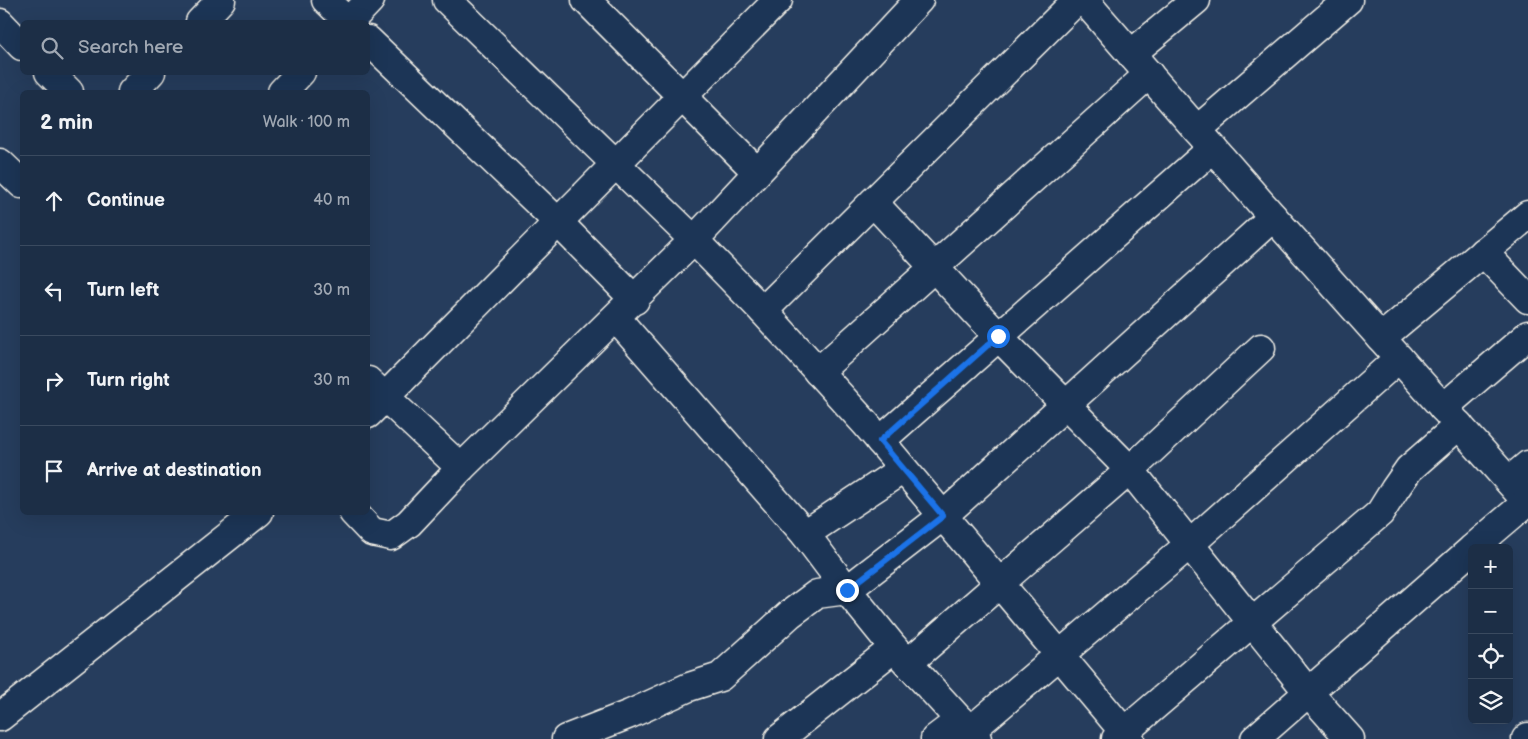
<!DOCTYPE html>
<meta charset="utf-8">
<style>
body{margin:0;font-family:"Balsamiq Sans",sans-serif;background:#25364d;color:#f1f3f6}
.controls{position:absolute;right:15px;bottom:15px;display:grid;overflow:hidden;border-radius:8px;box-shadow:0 5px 20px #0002}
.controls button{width:45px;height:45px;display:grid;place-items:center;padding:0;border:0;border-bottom:1px solid #3a4a5f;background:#1c2e46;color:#f1f3f6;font:25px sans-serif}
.stop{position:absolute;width:15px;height:15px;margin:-11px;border:4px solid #1a73e8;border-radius:50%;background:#fff}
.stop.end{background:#1a73e8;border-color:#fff;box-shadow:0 1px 5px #0008}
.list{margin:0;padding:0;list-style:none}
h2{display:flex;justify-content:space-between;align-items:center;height:65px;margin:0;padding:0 20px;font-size:21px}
h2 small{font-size:16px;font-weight:400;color:#a0a8b3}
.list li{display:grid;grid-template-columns:32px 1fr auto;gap:15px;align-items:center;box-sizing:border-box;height:90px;padding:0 20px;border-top:1px solid #3a4a5f}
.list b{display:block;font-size:19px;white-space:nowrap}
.list em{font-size:16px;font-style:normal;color:#a0a8b3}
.icon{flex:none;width:28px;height:28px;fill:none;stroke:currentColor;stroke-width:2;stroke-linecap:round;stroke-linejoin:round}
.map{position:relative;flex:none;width:1528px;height:739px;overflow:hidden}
.search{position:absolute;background:#1c2e46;box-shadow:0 5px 20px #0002;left:20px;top:20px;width:350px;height:55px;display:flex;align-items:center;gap:12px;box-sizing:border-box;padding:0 18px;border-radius:8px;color:#a0a8b3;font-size:19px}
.panel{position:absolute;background:#1c2e46;box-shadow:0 5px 20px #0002;left:20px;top:90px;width:350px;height:425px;border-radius:8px}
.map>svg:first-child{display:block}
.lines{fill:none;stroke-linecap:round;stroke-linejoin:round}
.minor-casing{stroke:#f4f1e8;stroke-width:31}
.minor{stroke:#1d3557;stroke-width:28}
.route{stroke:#1a73e8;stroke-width:6}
</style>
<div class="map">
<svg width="1528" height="739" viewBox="0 0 1528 739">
<rect width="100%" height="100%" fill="#263d5d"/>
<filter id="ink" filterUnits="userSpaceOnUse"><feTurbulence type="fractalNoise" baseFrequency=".02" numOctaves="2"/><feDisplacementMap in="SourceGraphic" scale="10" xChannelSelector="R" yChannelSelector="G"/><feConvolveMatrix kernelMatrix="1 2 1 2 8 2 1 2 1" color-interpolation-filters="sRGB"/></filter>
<g filter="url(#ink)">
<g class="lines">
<g class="minor-casing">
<g id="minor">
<path d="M326 0 349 22"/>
<path d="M586 0 757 172"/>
<path d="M919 0 694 240 763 311 866 424 1130 739"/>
<path d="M1084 0 1259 201 1528 503"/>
<path d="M200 22 221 0"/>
<path d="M349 22 370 0"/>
<path d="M0 23 22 46"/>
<path d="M368 40 559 223 635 300"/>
<path d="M1131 54 1196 0"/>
<path d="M49 72 69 92"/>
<path d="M132 92 151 72"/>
<path d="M282 92 301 72"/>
<path d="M1197 130 1348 0"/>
<path d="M0 163 22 184"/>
<path d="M873 202 998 336 1130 470 1308 692 1350 739"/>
<path d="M1483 252 1528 299"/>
<path d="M763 311 1077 0"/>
<path d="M616 318 805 534 903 469"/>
<path d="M1381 338 1528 215"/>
<path d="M818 372 1149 74"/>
<path d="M368 381 461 468"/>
<path d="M1443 408 1528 335"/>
<path d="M368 414 778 0"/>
<path d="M880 441 1213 148"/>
<path d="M1509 481 1528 465"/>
<path d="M353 512 372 532 391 536 409 523 461 468 694 240 447 0"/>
<path d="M1473 548 1527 502"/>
<path d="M908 663 1130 470 1261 348"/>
<path d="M0 717 259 512"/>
<path d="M970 731 1190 544 1399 358"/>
<path d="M566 739 630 714 689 687 720 677 790 614 817 594 847 590 805 534"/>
<path d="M779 739 894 648"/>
<path d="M935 739 960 720"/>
<path d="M977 739 894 648 847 590 943 516 1273 217"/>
<path d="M1116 739 1380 513 1395 489 1409 469 1459 425"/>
<path d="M1255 739 1472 549"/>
<path d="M1526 739 1528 737"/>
</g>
</g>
<use href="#minor" class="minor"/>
</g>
</g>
<g class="lines" filter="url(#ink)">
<path class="route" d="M847 590 943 516 880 441 998 336"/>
</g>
</svg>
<div class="controls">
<button>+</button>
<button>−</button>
<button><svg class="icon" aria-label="locate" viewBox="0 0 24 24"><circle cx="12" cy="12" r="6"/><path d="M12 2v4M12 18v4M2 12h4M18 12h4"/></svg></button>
<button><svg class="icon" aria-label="layers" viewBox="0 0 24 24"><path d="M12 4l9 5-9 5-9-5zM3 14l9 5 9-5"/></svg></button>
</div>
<div class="stop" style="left:998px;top:336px"></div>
<div class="stop end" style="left:847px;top:590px"></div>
<div class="search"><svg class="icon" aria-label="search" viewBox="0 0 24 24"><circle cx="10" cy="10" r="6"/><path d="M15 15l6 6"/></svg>Search here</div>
<section class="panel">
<h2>2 min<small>Walk · 100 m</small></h2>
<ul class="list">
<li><svg class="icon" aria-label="ahead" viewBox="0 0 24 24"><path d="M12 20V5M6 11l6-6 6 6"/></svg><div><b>Continue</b></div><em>40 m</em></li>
<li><svg class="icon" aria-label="left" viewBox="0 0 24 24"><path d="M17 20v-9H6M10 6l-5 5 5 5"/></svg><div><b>Turn left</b></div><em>30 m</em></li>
<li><svg class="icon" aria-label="right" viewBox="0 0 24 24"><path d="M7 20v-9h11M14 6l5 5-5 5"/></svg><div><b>Turn right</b></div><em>30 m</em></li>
<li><svg class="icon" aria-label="arrive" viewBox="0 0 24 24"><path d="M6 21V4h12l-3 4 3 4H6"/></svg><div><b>Arrive at destination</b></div></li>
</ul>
</section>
</div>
